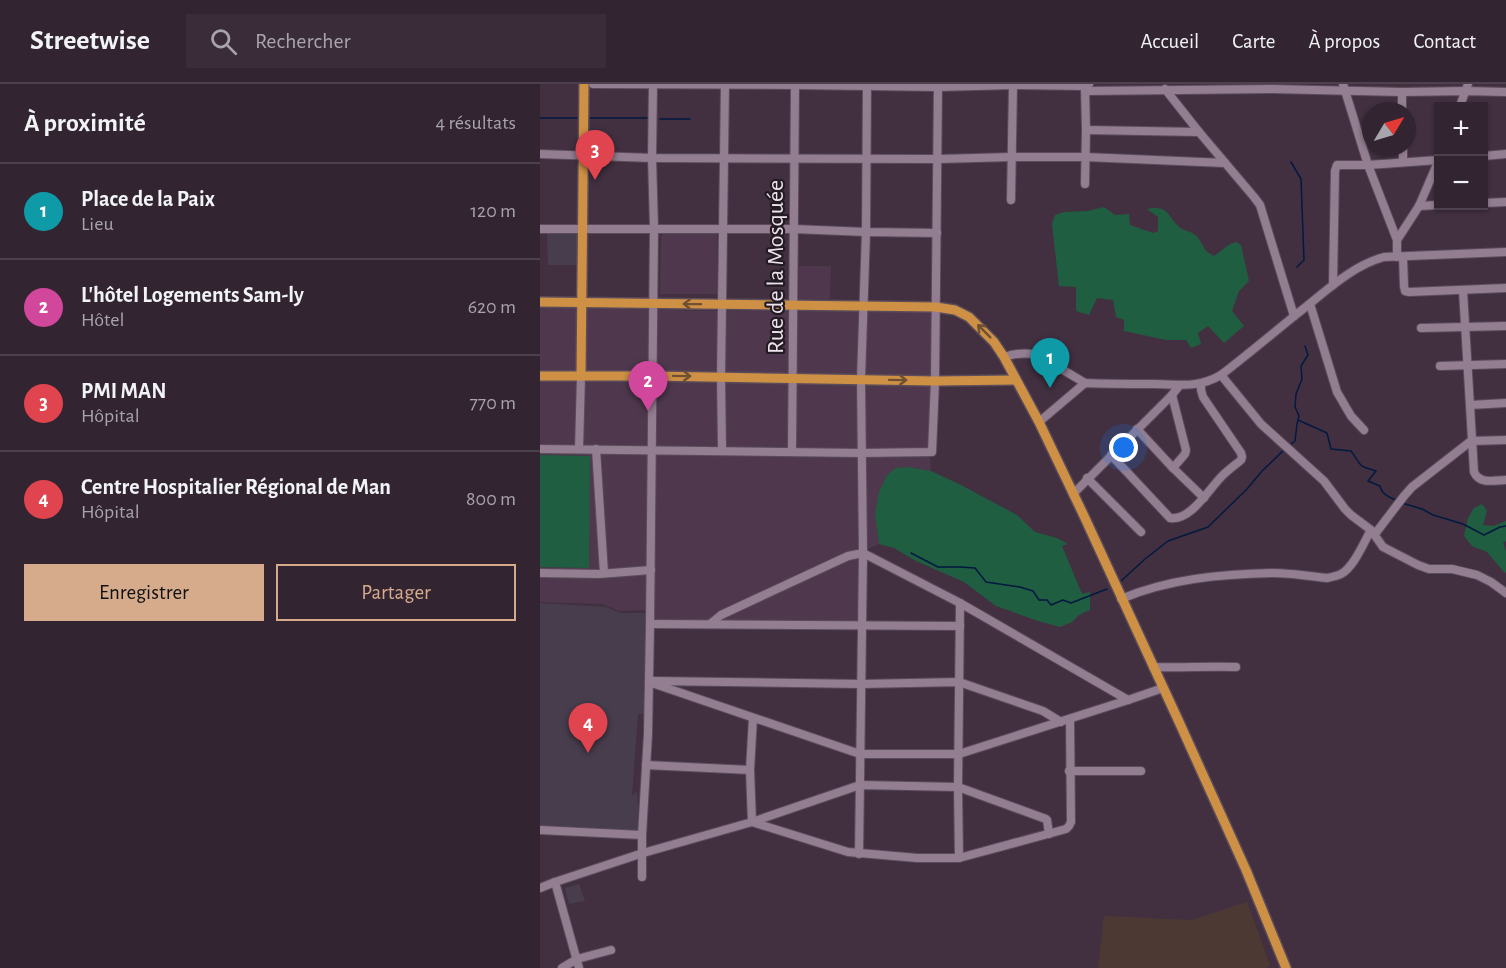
<!DOCTYPE html>
<html lang="fr">
<meta charset="utf-8">
<style>
body{margin:0;font-family:"Alegreya Sans",sans-serif;background:#3a2c39;color:#f1f3f6}
.controls{position:absolute;right:18px;top:18px;display:grid;overflow:hidden;border-radius:0px;box-shadow:0 2px 4px #0004}
.controls button{width:54px;height:54px;display:grid;place-items:center;padding:0;border:0;border-bottom:2px solid #4d414d;background:#322431;color:#f1f3f6;font:30px sans-serif}
.compass{position:absolute;left:822px;top:18px;width:54px;height:54px;border-radius:50%;background:#322431;box-shadow:0 2px 4px #0004;rotate:52deg}
.you{position:absolute;left:584px;top:364px;width:21px;height:21px;margin:-15px;border:4px solid #fff;border-radius:50%;background:#1a73e8;box-shadow:0 0 0 9px #1a73e833}
.badge{display:grid;place-items:center;width:39px;height:39px;border-radius:50%;background:#d6ab8b;color:#fff;font-size:20px;font-weight:700}
.pin{position:absolute;translate:-50% -50px;filter:drop-shadow(0 2px 3px #0008)}
.pin::after{content:'';position:absolute;top:32px;width:21px;height:18px;background:inherit;clip-path:polygon(0 0,100% 0,50% 100%)}
.list{margin:0;padding:0;list-style:none}
h2{display:flex;justify-content:space-between;align-items:center;height:78px;margin:0;padding:0 24px;font-size:26px}
h2 small{font-size:20px;font-weight:400;color:#a8a4ab}
.list li{display:grid;grid-template-columns:39px 1fr auto;gap:18px;align-items:center;box-sizing:border-box;height:96px;padding:0 24px;border-top:2px solid #4d414d}
.list b{display:block;font-size:22px;white-space:nowrap}
.list p{margin:0;font-size:20px;white-space:nowrap;color:#a8a4ab}
.list em{font-size:20px;font-style:normal;color:#a8a4ab}
.actions{display:flex;gap:12px;padding:18px 24px}
.actions a{flex:1;padding:14px 0;border:2px solid #d6ab8b;border-radius:0px;text-align:center;font-size:21px;color:#d6ab8b}
.actions .main{background:#d6ab8b;color:#111}
.icon{flex:none;width:33px;height:33px;fill:none;stroke:currentColor;stroke-width:2;stroke-linecap:round;stroke-linejoin:round}
.map{position:relative;flex:none;width:966px;height:884px;overflow:hidden}
header{display:flex;align-items:center;gap:36px;box-sizing:border-box;height:84px;padding:0 30px;background:#322431;border-bottom:2px solid #4d414d}
header strong{font-size:28px}
nav{display:flex;gap:33px;margin-inline-start:auto;font-size:21px}
.search{width:420px;height:54px;background:#3a2c39;display:flex;align-items:center;gap:15px;box-sizing:border-box;padding:0 21px;border-radius:0px;color:#a8a4ab;font-size:22px}
main{display:flex}
aside{flex:1;background:#322431}
.map>svg:first-child{display:block}
.built{fill:#4f384e}
.education{fill:#4d3933}
.medical{fill:#483d4d}
.green{fill:#1f5e41}
.lines{fill:none;stroke-linecap:round;stroke-linejoin:round}
.stream{stroke:#021940;stroke-width:1.5}
.minor-casing{stroke:#5b4c5a;stroke-width:10}
.major-casing{stroke:#5b4c5a;stroke-width:12}
.minor{stroke:#937e91;stroke-width:8}
.major{stroke:#ce9044;stroke-width:9}
.oneway{stroke:#705032}
.labels{text-anchor:middle;stroke-width:4.5;stroke-linejoin:round;paint-order:stroke}
.street-label{font-size:24px;fill:#ede1ec;stroke:#231b23}
</style>
<header>
<strong>Streetwise</strong>
<div class="search"><svg class="icon" aria-label="search" viewBox="0 0 24 24"><circle cx="10" cy="10" r="6"/><path d="M15 15l6 6"/></svg>Rechercher</div>
<nav><a>Accueil</a><a>Carte</a><a>À propos</a><a>Contact</a></nav>
</header>
<main>
<aside>
<h2>À proximité<small>4 résultats</small></h2>
<ul class="list">
<li><span class="badge" style="background:#0f9aa8">1</span><div><b>Place de la Paix</b><p>Lieu</p></div><em>120 m</em></li>
<li><span class="badge" style="background:#d1479c">2</span><div><b>L'hôtel Logements Sam-ly</b><p>Hôtel</p></div><em>620 m</em></li>
<li><span class="badge" style="background:#e0444e">3</span><div><b>PMI MAN</b><p>Hôpital</p></div><em>770 m</em></li>
<li><span class="badge" style="background:#e0444e">4</span><div><b>Centre Hospitalier Régional de Man</b><p>Hôpital</p></div><em>800 m</em></li>
</ul>
<div class="actions"><a class="main">Enregistrer</a><a>Partager</a></div>
</aside>
<div class="map">
<svg width="966" height="884" viewBox="0 0 966 884">
<rect width="100%" height="100%" fill="#423041"/>
<g class="built">
<path d="M124 149H177V210H120L121 153Z"/>
<path d="M259 182H291L290 215H259Z"/>
<path d="M0 223 177 227 393 228 389 361 391 387 368 383 335 430 339 460 321 468 318 538 159 536H113L104 526 79 527 63 520 0 518V483L48 484 50 372 0 371Z"/>
</g>
<path class="education" d="M707 818 730 881 726 884H558L564 832 652 836Z"/>
<g class="medical">
<path d="M7 146 39 149V181H8Z"/>
<path d="M0 519 65 523 81 529H106L104 630H98L92 712 97 708 100 748 0 744Z"/>
<path d="M39 800 45 817 29 820 25 804Z"/>
</g>
<g class="green">
<path d="M564 123 575 131 589 130 590 141 613 149 618 147V133L607 125C631 120 627 135 642 145 646 147 652 148 655 151 664 158 661 166 674 172L690 160 696 158 701 161 709 197 699 207 692 227 704 242 684 259 668 242 658 249 661 260 651 264 646 256H626L584 247V236L576 233 573 216 557 214 549 231 536 227V203L519 202 512 140 515 131 524 128 548 127Z"/>
<path d="M0 371 50 372 49 484 0 483Z"/>
<path d="M368 383 391 387 419 400 477 431 495 448 517 454 528 460 522 462 542 510 550 508V526L539 531 532 538 520 543 498 537 456 522 424 498 376 477 354 464 339 460 335 430 339 408 347 391 356 384Z"/>
<path d="M942 420 947 427 943 441 953 442 966 437V457L963 459 966 467V489L963 487 947 468 932 462 924 452 928 434 934 424Z"/>
</g>
<g class="lines">
<g class="stream">
<path d="M0 34H39"/>
<path d="M50 34H110"/>
<path d="M120 35H150"/>
<path d="M751 78 761 95 764 176 757 183"/>
<path d="M758 336 787 349 791 365 811 367C815 372 818 379 822 382 827 385 831 385 836 387L828 397 840 402C842 411 849 413 858 417"/>
<path d="M750 361 755 357 757 340 759 332 755 323 756 310 762 295 761 282 768 271 765 262"/>
<path d="M862 419 882 425 893 431 923 440 944 451 960 443 966 442"/>
<path d="M371 469 398 483H420L435 484 446 498 480 503 493 507 499 516H507L511 521 523 516 531 519 567 505"/>
<path d="M580 498 605 475 628 457 668 443 707 405 722 387 744 366"/>
</g>
<g class="minor-casing">
<g id="minor">
<path d="M53 0 255 1 398 3 473 1 545 2 549 0"/>
<path d="M803 0 828 81 857 156"/>
<path d="M545 4 546 46 545 100"/>
<path d="M625 5 659 48 714 113 720 121 754 232"/>
<path d="M545 7 732 5 862 8 926 7 966 8"/>
<path d="M862 8V27"/>
<path d="M920 22 928 0"/>
<path d="M546 46 659 48"/>
<path d="M863 63V78"/>
<path d="M0 70 112 74 398 75 472 73H545L685 79"/>
<path d="M944 72 966 70"/>
<path d="M471 116 473 0"/>
<path d="M944 119 966 118"/>
<path d="M879 122 898 121"/>
<path d="M0 145H254L326 148 397 149"/>
<path d="M857 173V156L879 122 898 78"/>
<path d="M863 173 864 202 865 207 869 208 966 204"/>
<path d="M793 201 795 87 797 81H828L898 76"/>
<path d="M923 207 934 388C940 401 954 396 966 396"/>
<path d="M770 220 797 308 811 332 824 346"/>
<path d="M881 244 966 242"/>
<path d="M464 273C476 269 486 268 498 271L545 299"/>
<path d="M900 282 966 280"/>
<path d="M681 291 721 340 784 397 805 425 811 431 831 446 843 463 878 481 889 485H912L937 491 951 498 966 509"/>
<path d="M632 311 646 366 645 370 633 384"/>
<path d="M930 321 966 319"/>
<path d="M499 338 545 299C567 300 589 300 612 300 638 300 657 305 681 291 707 271 732 250 758 229 784 209 811 182 844 173L966 168"/>
<path d="M597 345 633 384 664 414"/>
<path d="M0 365 321 369 392 368 395 297 398 0"/>
<path d="M39 365 41 292"/>
<path d="M56 365 64 489"/>
<path d="M182 366 181 293 185 0"/>
<path d="M252 367 255 0"/>
<path d="M571 371 630 434C651 437 669 405 682 392 688 386 695 381 701 376L702 373 701 369 663 313 661 306V300"/>
<path d="M547 394 601 448"/>
<path d="M533 410 632 311 639 302"/>
<path d="M835 450 864 412 872 403 931 357 966 356"/>
<path d="M0 489 59 490 111 486"/>
<path d="M581 515C628 495 681 490 732 489 750 489 769 492 787 494 792 493 797 492 801 490 814 483 824 458 831 446"/>
<path d="M110 540 420 542"/>
<path d="M170 540 181 531 308 472 323 469 420 519 588 616"/>
<path d="M613 583C641 584 668 582 696 583"/>
<path d="M113 597 321 600 419 598 503 627 521 638"/>
<path d="M109 598 320 670H419L588 616 623 604"/>
<path d="M213 634 210 686 212 738 308 768 377 774H419L526 745 529 742 531 738 530 635"/>
<path d="M106 681 210 686"/>
<path d="M529 687H601"/>
<path d="M0 746 102 751"/>
<path d="M319 770 323 469 321 295 326 148 327 0"/>
<path d="M419 774 418 703 420 519"/>
<path d="M102 793V751L108 650 110 540 114 144 112 74 113 0"/>
<path d="M15 798 39 884"/>
<path d="M0 804 15 798 103 769 212 738 320 701 418 703 506 735 507 736 509 750"/>
<path d="M22 884 37 875 71 866"/>
</g>
</g>
<g class="major-casing">
<g id="major">
<path d="M0 218 396 223 415 226 429 233 454 258 464 273 499 338 544 432 640 640 706 786 746 884"/>
<path d="M0 292H112L395 297 476 296"/>
<path d="M41 292 44 0"/>
</g>
</g>
<use href="#minor" class="minor"/>
<use href="#major" class="major"/>
</g>
<defs><path id="oneway-shaft" d="M-6 0H5M1.5-3L5.5 0L1.5 3" fill="none" stroke-width="1.6" stroke-linecap="round" stroke-linejoin="round" transform="scale(1.5)"/></defs>
<g class="oneway">
<use href="#oneway-shaft" transform="translate(152 220) rotate(-179)"/>
<use href="#oneway-shaft" transform="translate(444 247) rotate(-135)"/>
<use href="#oneway-shaft" transform="translate(142 292) rotate(1)"/>
<use href="#oneway-shaft" transform="translate(358 296) rotate(1)"/>
</g>
<g class="labels">
<g class="street-label">
<text transform="translate(235 183) rotate(-90)" y="8">Rue de la Mosquée</text>
</g>
</g>
</svg>
<div class="controls">
<button>+</button>
<button>−</button>
</div>
<svg class="compass" viewBox="-18 -18 36 36"><path d="M0-13l5 13h-10z" fill="#e53935"/><path d="M0 13l5-13h-10z" fill="#a8a4ab"/></svg>
<div class="you"></div>
<div class="pin badge" style="left:510px;top:304px;background:#0f9aa8">1</div>
<div class="pin badge" style="left:108px;top:327px;background:#d1479c">2</div>
<div class="pin badge" style="left:55px;top:96px;background:#e0444e">3</div>
<div class="pin badge" style="left:48px;top:669px;background:#e0444e">4</div>
</div>
</main>
